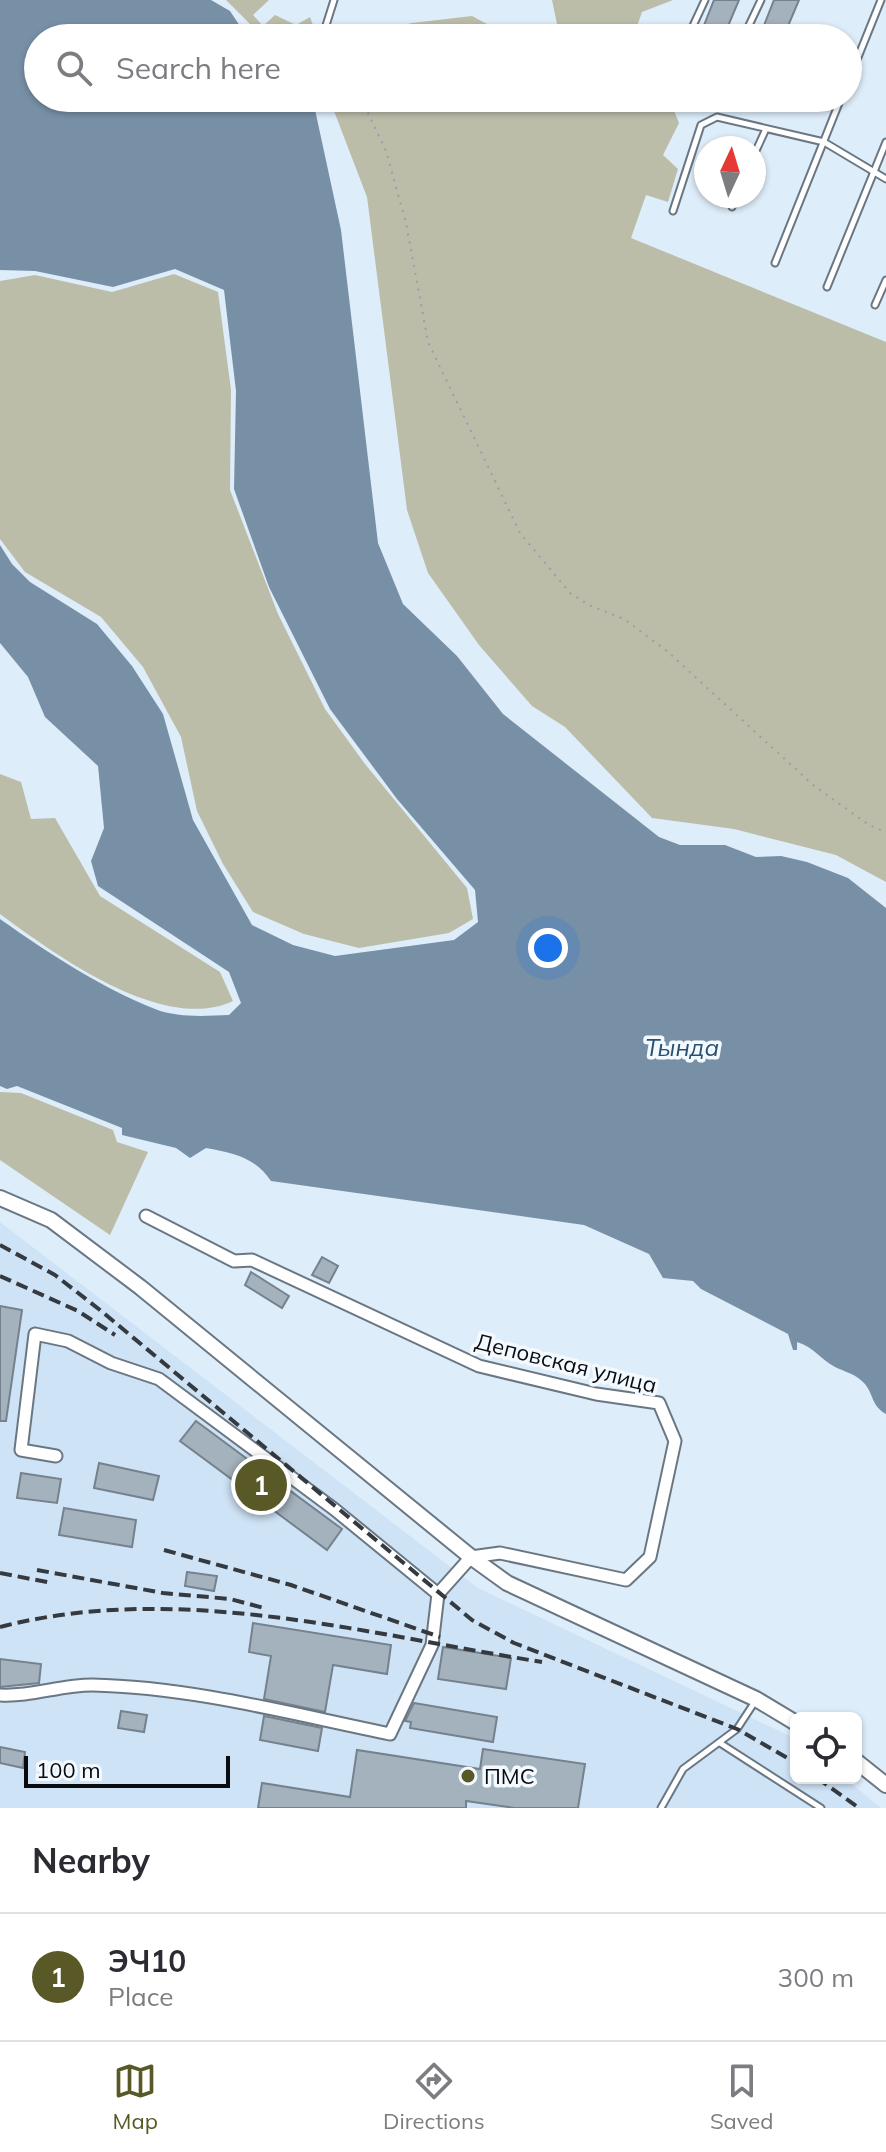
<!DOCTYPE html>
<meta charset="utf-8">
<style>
body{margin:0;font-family:Mulish,sans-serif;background:#f7f7f7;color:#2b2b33}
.controls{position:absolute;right:24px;bottom:24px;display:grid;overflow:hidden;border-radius:12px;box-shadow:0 2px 6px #0004}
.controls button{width:72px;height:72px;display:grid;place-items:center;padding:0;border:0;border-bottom:2px solid #e1e1e2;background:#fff;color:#2b2b33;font:40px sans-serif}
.compass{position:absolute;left:694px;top:136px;width:72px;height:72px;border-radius:50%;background:#fff;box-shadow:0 2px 6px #0004;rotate:4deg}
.scale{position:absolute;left:24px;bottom:20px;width:206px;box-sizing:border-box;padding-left:8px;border:4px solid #090d11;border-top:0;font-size:22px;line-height:28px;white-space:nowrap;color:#090d11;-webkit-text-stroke:6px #f3f9fe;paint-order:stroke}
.you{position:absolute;left:548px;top:948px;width:28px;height:28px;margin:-20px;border:6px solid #fff;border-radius:50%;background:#1a73e8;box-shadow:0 0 0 12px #1a73e833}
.badge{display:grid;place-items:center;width:52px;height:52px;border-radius:50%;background:#585926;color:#fff;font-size:26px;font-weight:700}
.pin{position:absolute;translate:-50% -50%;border:4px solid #fff;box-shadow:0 2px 8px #0006}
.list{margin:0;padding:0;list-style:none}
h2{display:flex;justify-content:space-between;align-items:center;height:104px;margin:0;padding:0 32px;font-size:34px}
h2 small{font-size:26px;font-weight:400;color:#7c7c81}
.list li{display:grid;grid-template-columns:52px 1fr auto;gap:24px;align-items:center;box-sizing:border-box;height:128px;padding:0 32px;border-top:2px solid #e1e1e2}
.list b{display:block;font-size:30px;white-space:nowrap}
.list p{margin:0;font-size:26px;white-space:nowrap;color:#7c7c81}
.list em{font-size:26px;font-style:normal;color:#7c7c81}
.icon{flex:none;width:44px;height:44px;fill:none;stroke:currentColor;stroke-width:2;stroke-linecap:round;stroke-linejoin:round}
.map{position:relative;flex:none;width:886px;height:1808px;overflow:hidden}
.search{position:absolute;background:#fff;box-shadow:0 2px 6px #0004;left:24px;right:24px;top:24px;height:88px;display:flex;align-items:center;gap:20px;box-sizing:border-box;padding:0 28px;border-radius:44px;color:#7c7c81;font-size:30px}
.sheet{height:232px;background:#fff}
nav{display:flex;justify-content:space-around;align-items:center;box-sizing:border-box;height:112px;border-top:2px solid #e1e1e2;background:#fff;font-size:22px;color:#7c7c81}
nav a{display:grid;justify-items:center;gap:4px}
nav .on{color:#585926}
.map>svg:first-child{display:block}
.built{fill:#cfe3f6}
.green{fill:#bcbda9}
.water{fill:#7890a6}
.building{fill:#a4b2be;stroke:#75828e;stroke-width:2}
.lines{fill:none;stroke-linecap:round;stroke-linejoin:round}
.lane-casing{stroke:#6a7783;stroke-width:9}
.street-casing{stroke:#6a7783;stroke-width:15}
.secondary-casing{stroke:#6a7783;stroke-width:18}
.path{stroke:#95a0aa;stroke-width:2;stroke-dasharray:2 6;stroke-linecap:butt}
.lane{stroke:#fff;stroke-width:5}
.street{stroke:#fff;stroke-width:11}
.secondary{stroke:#fff;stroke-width:14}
.rail{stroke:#343a40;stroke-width:4;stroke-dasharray:12 6;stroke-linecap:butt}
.poi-dot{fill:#585926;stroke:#f3f9fe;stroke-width:3}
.labels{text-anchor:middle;stroke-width:7;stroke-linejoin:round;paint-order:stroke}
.street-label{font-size:22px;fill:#090d11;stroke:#f3f9fe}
.poi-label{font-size:22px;fill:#090d11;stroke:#f3f9fe;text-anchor:start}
.water-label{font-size:24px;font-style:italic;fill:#275071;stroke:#f3f9fe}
</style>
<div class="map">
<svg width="886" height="1808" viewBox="0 0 886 1808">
<rect width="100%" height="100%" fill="#deedfa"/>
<path class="built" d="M0 1222 478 1588 796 1739V1778H845L881 1808H0Z"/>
<g class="green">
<path d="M226 0H269L253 15 263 26 275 15 296 25 310 17 317 36 264 38Z"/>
<path d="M552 0H673L642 12 633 38H349L412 23 472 16 500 31 533 37 557 24Z"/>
<path d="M329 98H669L679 123 663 155 678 169 668 202 646 195 631 238 886 342V882L836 855 734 829 652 818 565 727 532 706 479 645 428 573 407 510 367 197Z"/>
<path d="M174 274 218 292 231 390 230 490 278 614 325 709 365 764 467 888 473 919 449 933 359 948 304 934 253 912 223 864 197 811 181 737 143 667 101 617 25 572 0 539V281L35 275 112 292Z"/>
<path d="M0 774 21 782 31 819 55 818 100 896 220 972 233 1001C163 1034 56 955 0 914Z"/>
<path d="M0 1092 21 1093 113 1130 117 1142 148 1152 110 1235 0 1160Z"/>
</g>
<path class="water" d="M0 0H211L230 11 248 38H38V98H308L314 105 341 230 378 543 403 604 457 656 503 714 659 837 680 845H725L756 857 781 856 807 862 848 878 886 908V1414C871 1406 874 1394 864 1383 856 1374 845 1372 835 1367 821 1360 814 1347 797 1342V1350H793L788 1334 701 1289 693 1281 663 1278 649 1254 584 1225 271 1181C255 1157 233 1153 206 1148L190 1158 176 1148 122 1135V1128L17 1086 7 1089 0 1086V919C48 953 100 987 155 1009 178 1018 205 1016 229 1015L241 1003 229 972 98 886 91 861 104 828 98 766 45 717 28 677 0 643V545L12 564 30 582 97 624 132 666 163 714 193 820 252 925 293 945 335 956 454 940 478 922 475 890 397 799 330 709 269 587 234 489 236 391 224 290 175 269 113 287 35 271 0 270Z"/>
<g class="building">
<path d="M714 0H739L723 38H699Z"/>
<path d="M774 0H799L783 38H759Z"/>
<path d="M322 1257 338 1266 329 1283 312 1275Z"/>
<path d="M251 1272 289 1296 282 1308 245 1285Z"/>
<path d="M0 1306 22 1310 6 1421H0Z"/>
<path d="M196 1421 342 1529 327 1550 180 1441Z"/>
<path d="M99 1463 159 1476 153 1500 94 1488Z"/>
<path d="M21 1473 61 1479 57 1503 17 1498Z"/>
<path d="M64 1508 136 1520 132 1547 59 1535Z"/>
<path d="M187 1572 217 1576 214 1591 185 1586Z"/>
<path d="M253 1623 391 1645 387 1674 333 1665 325 1712 264 1699 271 1656 249 1652Z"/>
<path d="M443 1647 511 1658 506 1689 438 1679Z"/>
<path d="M0 1659 41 1664 39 1683 0 1687Z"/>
<path d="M414 1703 497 1717 493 1742 410 1728 411 1722 405 1721Z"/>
<path d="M121 1711 147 1715 144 1732 118 1728Z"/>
<path d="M264 1716 322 1728 318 1751 260 1740Z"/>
<path d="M0 1747 25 1752 23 1768 0 1763Z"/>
<path d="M483 1749 585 1764 578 1808H515L466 1801V1808H258L262 1783 350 1797 357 1750 480 1769Z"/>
</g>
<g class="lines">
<g class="lane-casing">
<g id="lane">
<path d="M692 28 705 0"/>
<path d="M322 38 334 0"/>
<path d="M743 38 761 0"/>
<path d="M848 82 881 0"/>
<path d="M754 155 765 131"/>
<path d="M732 207 737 196"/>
<path d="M673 211 701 125 717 117 824 142 886 179"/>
<path d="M775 263 841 98"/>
<path d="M827 287 886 142"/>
<path d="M875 305 886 280"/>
<path d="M720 1743 821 1808"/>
<path d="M661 1808 683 1769 737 1729 756 1700"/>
</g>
</g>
<g class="street-casing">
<g id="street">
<path d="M56 1456 21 1450 35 1334 68 1341 111 1363 159 1379 334 1509 438 1594"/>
<path d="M0 1695C31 1697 60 1685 92 1685 192 1687 292 1714 390 1734L432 1645 438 1594 471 1557 500 1553 626 1580 650 1557 675 1441 659 1403 596 1394 479 1366 252 1260 234 1261 146 1216"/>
</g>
</g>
<g class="secondary-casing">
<g id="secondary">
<path d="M0 1198 51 1220 140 1287 471 1557 507 1583 756 1699 796 1723"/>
<path d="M856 1761 886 1785"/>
</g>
</g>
<g class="path">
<path d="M336 26 339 38"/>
<path d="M361 98 386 151 406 223 428 342 520 533 570 593 589 605 624 619 667 651 813 785 869 825 886 832"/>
</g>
<use href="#lane" class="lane"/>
<use href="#street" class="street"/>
<use href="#secondary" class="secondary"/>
<g class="rail">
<path d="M0 1245 55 1275 100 1310 472 1620 514 1643 737 1729 796 1763"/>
<path d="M0 1276 78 1311 115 1335"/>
<path d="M164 1550 291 1585 440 1637"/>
<path d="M37 1570 163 1593 230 1599 264 1608"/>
<path d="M0 1573 52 1583"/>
<path d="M0 1627C178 1581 365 1634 542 1662"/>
<path d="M817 1778 859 1808"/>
</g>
</g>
<circle class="poi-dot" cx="468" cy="1776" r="8"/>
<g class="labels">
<g class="street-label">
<text transform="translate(566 1363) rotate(14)" y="8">Деповская улица</text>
</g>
<g class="poi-label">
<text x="484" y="1784">ПМС</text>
</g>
<g class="water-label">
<text x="682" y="1056">Тында</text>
</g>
</g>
</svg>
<div class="controls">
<button><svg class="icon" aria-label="locate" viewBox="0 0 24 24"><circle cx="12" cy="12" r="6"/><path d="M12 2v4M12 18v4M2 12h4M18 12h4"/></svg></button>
</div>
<svg class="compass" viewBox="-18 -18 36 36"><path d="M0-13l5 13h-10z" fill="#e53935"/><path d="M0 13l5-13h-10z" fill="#7c7c81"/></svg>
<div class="scale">100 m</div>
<div class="you"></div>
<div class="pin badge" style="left:261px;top:1485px">1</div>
<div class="search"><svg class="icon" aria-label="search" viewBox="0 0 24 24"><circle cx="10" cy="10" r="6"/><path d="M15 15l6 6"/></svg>Search here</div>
</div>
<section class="sheet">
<h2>Nearby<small></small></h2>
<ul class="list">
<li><span class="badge">1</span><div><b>ЭЧ10</b><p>Place</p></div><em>300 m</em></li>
</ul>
</section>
<nav>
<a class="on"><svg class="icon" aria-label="map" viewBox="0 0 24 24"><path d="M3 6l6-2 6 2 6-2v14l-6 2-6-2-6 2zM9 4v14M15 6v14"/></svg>Map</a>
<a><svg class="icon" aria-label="directions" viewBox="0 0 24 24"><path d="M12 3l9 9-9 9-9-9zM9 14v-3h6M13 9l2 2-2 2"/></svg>Directions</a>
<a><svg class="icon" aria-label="saved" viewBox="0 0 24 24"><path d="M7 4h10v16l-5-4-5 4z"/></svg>Saved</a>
</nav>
